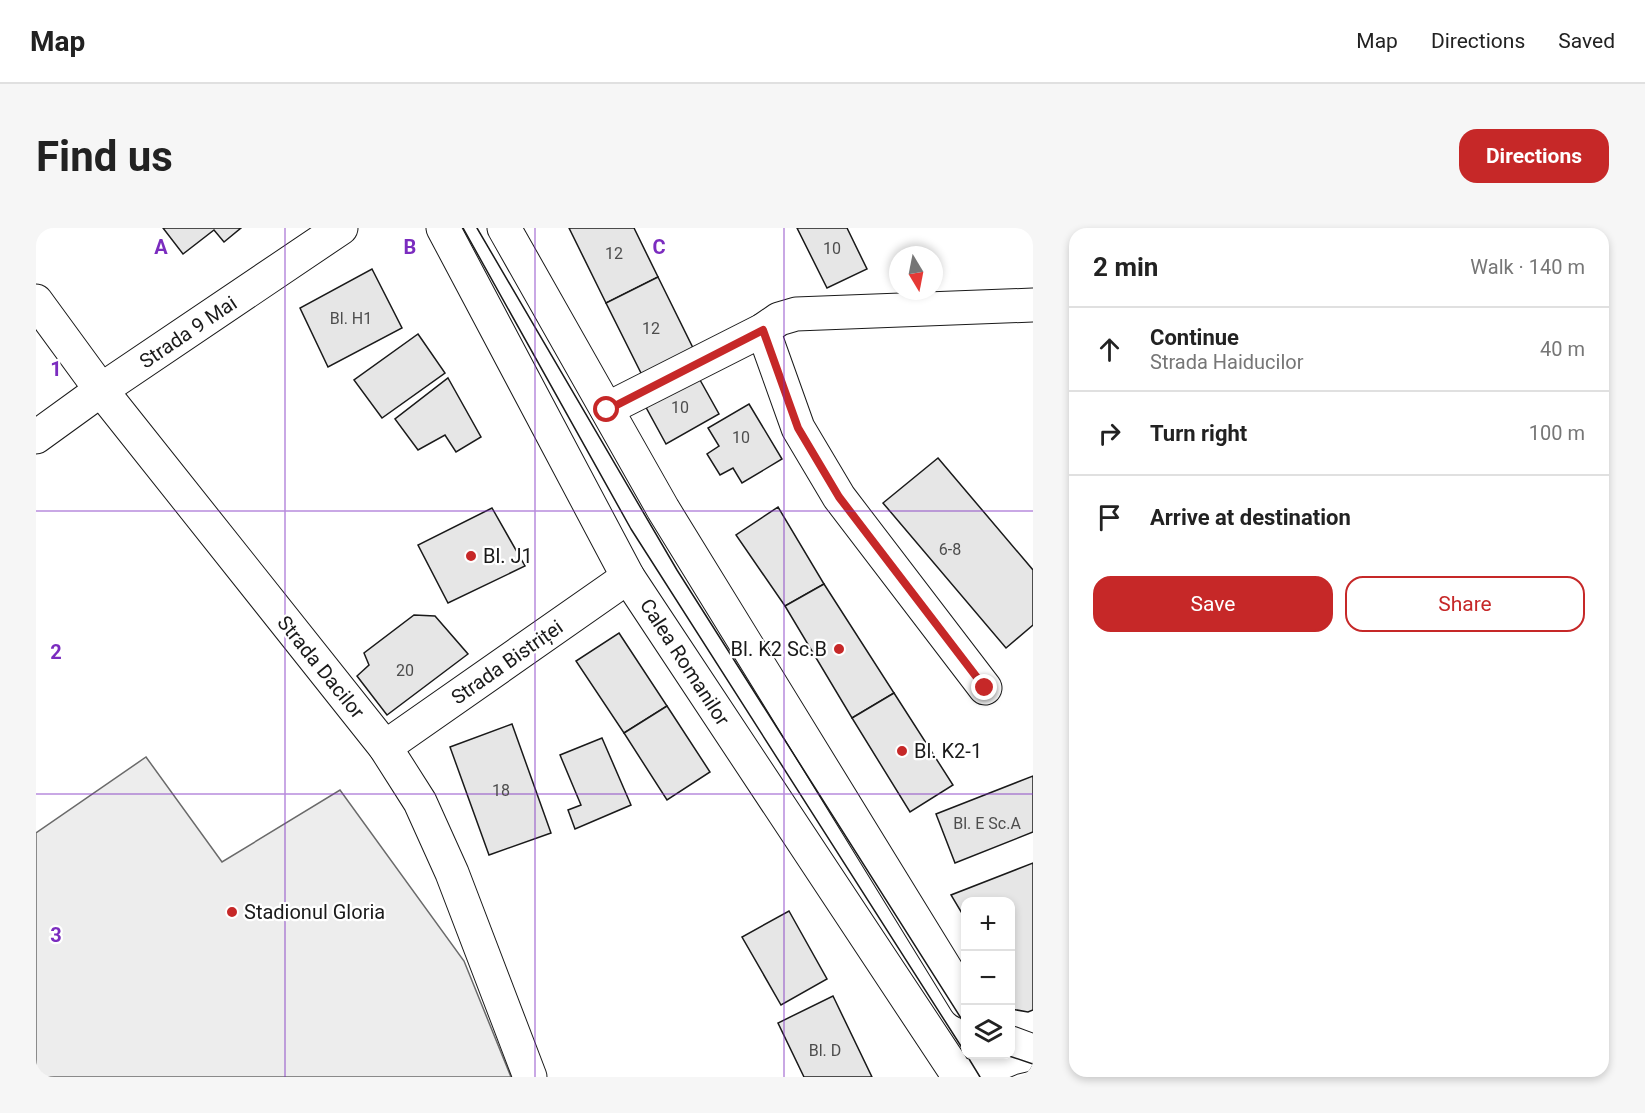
<!DOCTYPE html>
<meta charset="utf-8">
<style>
body{margin:0;font-family:Roboto,sans-serif;background:#f6f6f6;color:#222}
.controls{position:absolute;right:18px;bottom:18px;display:grid;overflow:hidden;border-radius:12px;box-shadow:0 3px 9px #0003}
.controls button{width:54px;height:54px;display:grid;place-items:center;padding:0;border:0;border-bottom:2px solid #e0e0e0;background:#fff;color:#222;font:30px sans-serif}
.compass{position:absolute;left:853px;top:18px;width:54px;height:54px;border-radius:50%;background:#fff;box-shadow:0 3px 9px #0003;rotate:170deg}
.stop{position:absolute;width:18px;height:18px;margin:-14px;border:4px solid #c62828;border-radius:50%;background:#fff}
.stop.end{background:#c62828;border-color:#fff;box-shadow:0 2px 6px #0008}
.list{margin:0;padding:0;list-style:none}
h2{display:flex;justify-content:space-between;align-items:center;height:78px;margin:0;padding:0 24px;font-size:26px}
h2 small{font-size:20px;font-weight:400;color:#767676}
.list li{display:grid;grid-template-columns:39px 1fr auto;gap:18px;align-items:center;box-sizing:border-box;height:84px;padding:0 24px;border-top:2px solid #e0e0e0}
.list b{display:block;font-size:22px;white-space:nowrap}
.list p{margin:0;font-size:20px;white-space:nowrap;color:#767676}
.list em{font-size:20px;font-style:normal;color:#767676}
.actions{display:flex;gap:12px;padding:18px 24px}
.actions a{flex:1;padding:14px 0;border:2px solid #c62828;border-radius:18px;text-align:center;font-size:21px;color:#c62828}
.actions .main{background:#c62828;color:#fff}
.icon{flex:none;width:33px;height:33px;fill:none;stroke:currentColor;stroke-width:2;stroke-linecap:round;stroke-linejoin:round}
.map{position:relative;flex:none;width:997px;height:849px;overflow:hidden;border-radius:18px}
header{display:flex;align-items:center;gap:36px;box-sizing:border-box;height:84px;padding:0 30px;background:#fff;border-bottom:2px solid #e0e0e0}
header strong{font-size:28px}
nav{display:flex;gap:33px;margin-inline-start:auto;font-size:21px}
.intro{display:flex;align-items:center;justify-content:space-between;box-sizing:border-box;height:144px;padding:0 36px}
h1{margin:0;font-size:42px}
.button{padding:15px 27px;border-radius:18px;background:#c62828;color:#fff;font-size:21px;font-weight:700}
main{display:flex;gap:36px;padding:0 36px}
aside{flex:1;background:#fff;border-radius:18px;box-shadow:0 3px 9px #0003}
.map>svg:first-child{display:block}
.built{fill:#ededed;stroke:#6a6a6a;stroke-width:1.5}
.building{fill:#e6e6e6;stroke:#1a1a1a;stroke-width:1.5}
.lines{fill:none;stroke-linecap:round;stroke-linejoin:round}
.minor-casing{stroke:#1a1a1a;stroke-width:35}
.major-casing{stroke:#1a1a1a;stroke-width:35}
.minor{stroke:#fff;stroke-width:33}
.major{stroke:#fff;stroke-width:33}
.tram{stroke:#1a1a1a;stroke-width:1.5}
.route{stroke:#c62828;stroke-width:8}
.grid{fill:none;stroke:#7b2cbf;stroke-width:1.5;stroke-opacity:0.55}
.poi-dot{fill:#c62828;stroke:#fff;stroke-width:2}
.labels{text-anchor:middle;stroke-width:4.5;stroke-linejoin:round;paint-order:stroke}
.number-label{font-size:16px;fill:#4d4d4d}
.street-label{font-size:20px;fill:#1a1a1a;stroke:#fff}
.poi-label{font-size:20px;fill:#1a1a1a;stroke:#fff;text-anchor:start}
.grid-label{font-size:20px;text-anchor:middle;font-weight:bold;fill:#7b2cbf;stroke:#fff;stroke-width:4.5;stroke-linejoin:round;paint-order:stroke}
</style>
<header>
<strong>Map</strong>
<nav><a>Map</a><a>Directions</a><a>Saved</a></nav>
</header>
<div class="intro"><h1>Find us</h1><a class="button">Directions</a></div>
<main>
<div class="map">
<svg width="997" height="849" viewBox="0 0 997 849">
<rect width="100%" height="100%" fill="#fff"/>
<path class="built" d="M110 529 186 634 304 562 428 733 475 849H0V605Z"/>
<g class="building">
<path d="M127 0H205L188 14 178 2 147 26Z"/>
<path d="M533 0H598L622 49 570 75Z"/>
<path d="M761 0H811L831 41 791 60Z"/>
<path d="M336 41 366 100 292 139 264 80Z"/>
<path d="M622 49 659 124 607 149 570 75Z"/>
<path d="M382 106 409 145 346 190 318 152Z"/>
<path d="M659 143 683 186 630 216 606 172Z"/>
<path d="M412 150 445 209 420 224 409 207 382 222 359 191Z"/>
<path d="M713 176 746 231 706 255 697 240 684 247 671 226 683 218 672 200Z"/>
<path d="M902 230 997 342V397L970 420 847 275Z"/>
<path d="M742 279 788 356 749 378 700 307Z"/>
<path d="M456 280 489 338 412 375 382 317Z"/>
<path d="M788 356 858 465 816 490 749 378Z"/>
<path d="M378 387 399 388 432 426 351 487 321 448 333 437 328 425Z"/>
<path d="M583 405 631 478 588 505 540 433Z"/>
<path d="M858 465 917 557 874 584 816 490Z"/>
<path d="M631 478 674 544 631 572 588 505Z"/>
<path d="M476 496 515 605 453 627 414 519Z"/>
<path d="M566 510 595 577 539 601 532 582 545 577 524 527Z"/>
<path d="M997 548V604L919 635 900 586Z"/>
<path d="M997 635V782L992 784 975 781V674H930V692L915 667Z"/>
<path d="M753 683 791 751 745 777 706 709Z"/>
<path d="M797 768 836 849H768L742 795Z"/>
</g>
<g class="lines">
<g class="minor-casing">
<g id="minor">
<path d="M0 73 65 162 349 519 384 574 416 645 494 849"/>
<path d="M727 102 762 200 803 269 949 460"/>
<path d="M571 181 727 102 743 91 760 86 997 77"/>
<path d="M0 209 65 162 305 0"/>
<path d="M349 519 592 349"/>
<path d="M932 849 976 830 997 825"/>
</g>
</g>
<g class="major-casing">
<g id="major">
<path d="M407 0 592 349 923 849"/>
<path d="M468 0 627 281 930 774"/>
<path d="M975 815 997 823"/>
</g>
</g>
<use href="#minor" class="minor"/>
<use href="#major" class="major"/>
<g class="tram">
<path d="M427 0 595 301 930 826"/>
<path d="M441 0 641 342 930 798"/>
<path d="M930 826 944 849"/>
<path d="M967 826 997 836"/>
</g>
</g>
<g class="lines">
<path class="route" d="M571 182 727 102 762 200 803 269 949 460"/>
</g>
<path class="grid" d="M249 0V849M499 0V849M748 0V849M0 283H997M0 566H997"/>
<g class="poi-dot">
<circle cx="435" cy="328" r="6"/>
<circle cx="803" cy="421" r="6"/>
<circle cx="866" cy="523" r="6"/>
<circle cx="196" cy="684" r="6"/>
</g>
<g class="labels">
<g class="number-label">
<text x="796" y="26">10</text>
<text x="578" y="31">12</text>
<text x="315" y="96">Bl. H1</text>
<text x="615" y="106">12</text>
<text x="644" y="185">10</text>
<text x="705" y="215">10</text>
<text x="914" y="327">6-8</text>
<text x="369" y="448">20</text>
<text x="465" y="568">18</text>
<text x="951" y="601">Bl. E Sc.A</text>
<text x="789" y="828">Bl. D</text>
</g>
<g class="street-label">
<text transform="translate(152 104) rotate(-34)" y="7">Strada 9 Mai</text>
<text transform="translate(471 434) rotate(-35)" y="7">Strada Bistriței</text>
<text transform="translate(649 434) rotate(57)" y="7">Calea Romanilor</text>
<text transform="translate(285 439) rotate(51)" y="7">Strada Dacilor</text>
</g>
<g class="poi-label">
<text x="447" y="335">Bl. J1</text>
<text x="791" y="428" text-anchor="end">Bl. K2 Sc.B</text>
<text x="878" y="530">Bl. K2-1</text>
<text x="208" y="691">Stadionul Gloria</text>
</g>
</g>
<g class="grid-label">
<text x="125" y="26">A</text>
<text x="374" y="26">B</text>
<text x="623" y="26">C</text>
<text x="20" y="148">1</text>
<text x="20" y="431">2</text>
<text x="20" y="714">3</text>
</g>
</svg>
<div class="controls">
<button>+</button>
<button>−</button>
<button><svg class="icon" aria-label="layers" viewBox="0 0 24 24"><path d="M12 4l9 5-9 5-9-5zM3 14l9 5 9-5"/></svg></button>
</div>
<svg class="compass" viewBox="-18 -18 36 36"><path d="M0-13l5 13h-10z" fill="#e53935"/><path d="M0 13l5-13h-10z" fill="#767676"/></svg>
<div class="stop" style="left:571px;top:182px"></div>
<div class="stop end" style="left:949px;top:460px"></div>
</div>
<aside>
<h2>2 min<small>Walk · 140 m</small></h2>
<ul class="list">
<li><svg class="icon" aria-label="ahead" viewBox="0 0 24 24"><path d="M12 20V5M6 11l6-6 6 6"/></svg><div><b>Continue</b><p>Strada Haiducilor</p></div><em>40 m</em></li>
<li><svg class="icon" aria-label="right" viewBox="0 0 24 24"><path d="M7 20v-9h11M14 6l5 5-5 5"/></svg><div><b>Turn right</b></div><em>100 m</em></li>
<li><svg class="icon" aria-label="arrive" viewBox="0 0 24 24"><path d="M6 21V4h12l-3 4 3 4H6"/></svg><div><b>Arrive at destination</b></div></li>
</ul>
<div class="actions"><a class="main">Save</a><a>Share</a></div>
</aside>
</main>
